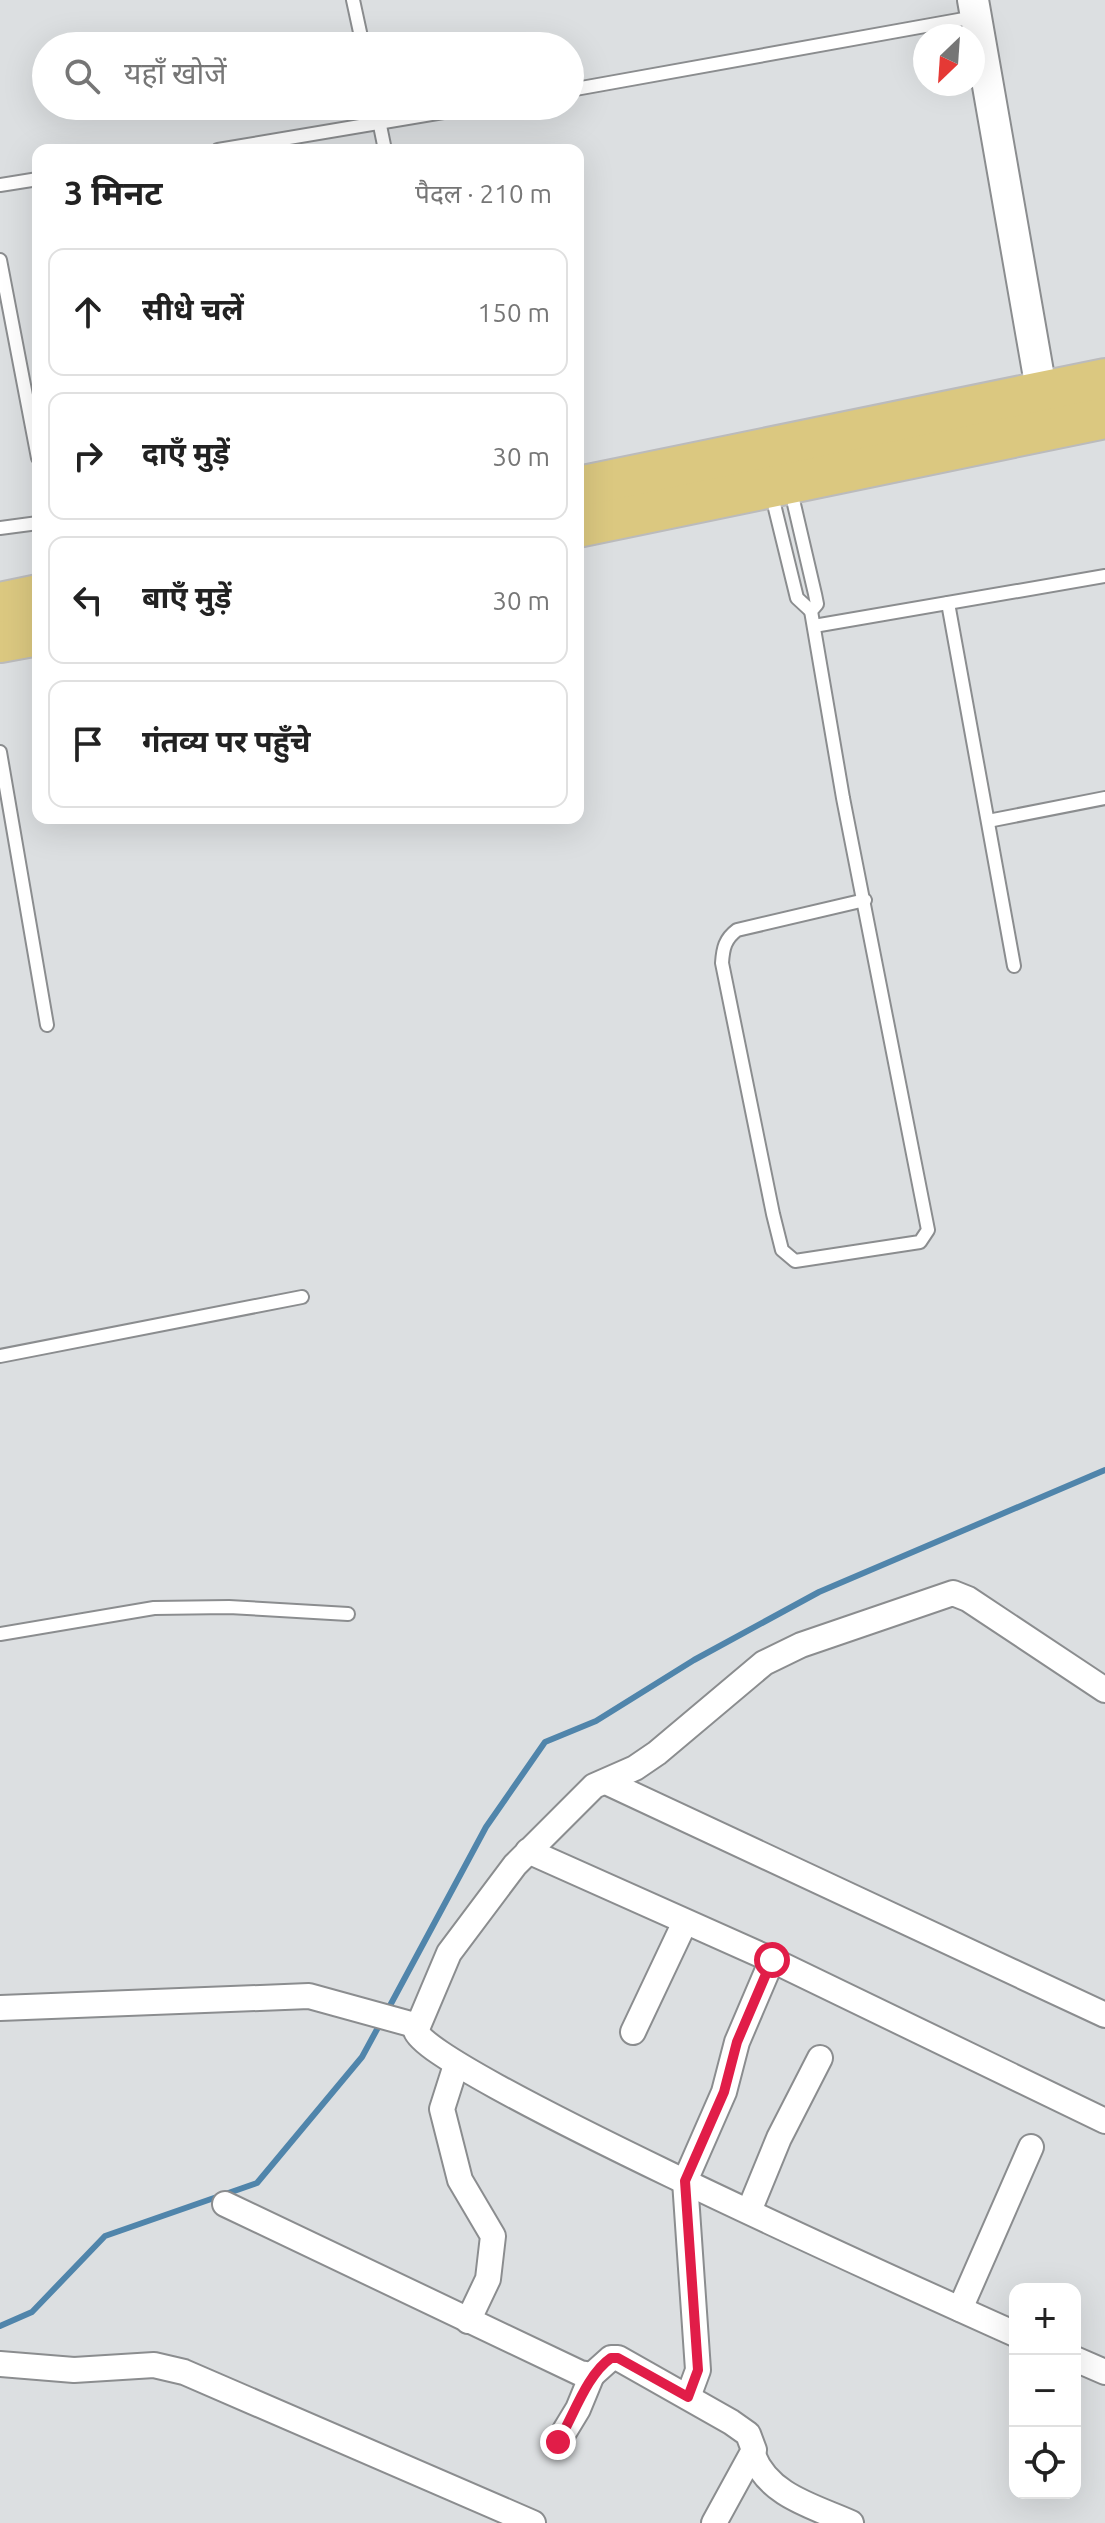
<!DOCTYPE html>
<html lang="hi">
<meta charset="utf-8">
<style>
body{margin:0;font-family:Ubuntu,"Noto Sans Devanagari",sans-serif;background:#f6f6f6;color:#222}
.controls{position:absolute;right:24px;bottom:24px;display:grid;overflow:hidden;border-radius:16px;box-shadow:0 8px 32px #0002}
.controls button{width:72px;height:72px;display:grid;place-items:center;padding:0;border:0;border-bottom:2px solid #e0e0e0;background:#fff;color:#222;font:40px sans-serif}
.compass{position:absolute;left:913px;top:24px;width:72px;height:72px;border-radius:50%;background:#fff;box-shadow:0 8px 32px #0002;rotate:205deg}
.stop{position:absolute;width:24px;height:24px;margin:-18px;border:6px solid #e11d48;border-radius:50%;background:#fff}
.stop.end{background:#e11d48;border-color:#fff;box-shadow:0 2px 8px #0008}
.list{margin:0;padding:0;list-style:none}
h2{display:flex;justify-content:space-between;align-items:center;height:104px;margin:0;padding:0 32px;font-size:34px}
h2 small{font-size:26px;font-weight:400;color:#767676}
.list li{display:grid;grid-template-columns:52px 1fr auto;gap:24px;align-items:center;box-sizing:border-box;height:128px;margin:0 16px 16px;padding:0 16px;border:2px solid #e0e0e0;border-radius:16px}
.list b{display:block;font-size:30px;white-space:nowrap}
.list em{font-size:26px;font-style:normal;color:#767676}
.icon{flex:none;width:44px;height:44px;fill:none;stroke:currentColor;stroke-width:2;stroke-linecap:round;stroke-linejoin:round}
.map{position:relative;flex:none;width:1105px;height:2523px;overflow:hidden}
.search{position:absolute;background:#fff;box-shadow:0 8px 32px #0002;left:32px;top:32px;width:552px;height:88px;display:flex;align-items:center;gap:20px;box-sizing:border-box;padding:0 28px;border-radius:44px;color:#767676;font-size:30px}
.panel{position:absolute;background:#fff;box-shadow:0 8px 32px #0002;left:32px;top:144px;width:552px;height:680px;border-radius:16px}
.map>svg:first-child{display:block}
.lines{fill:none;stroke-linecap:round;stroke-linejoin:round}
.stream{stroke:#5085ab;stroke-width:6}
.service-casing{stroke:#8b8d8f;stroke-width:16}
.minor-casing{stroke:#8b8d8f;stroke-width:28}
.tertiary-casing{stroke:#8b8d8f;stroke-width:34}
.trunk-casing{stroke:#bbbbbc;stroke-width:44}
.service{stroke:#fff;stroke-width:12}
.minor{stroke:#fff;stroke-width:24}
.tertiary{stroke:#fff;stroke-width:30}
.trunk{stroke:#dbc880;stroke-width:40}
.route{stroke:#e11d48;stroke-width:10}
</style>
<div class="map">
<svg width="1105" height="2523" viewBox="0 0 1105 2523">
<rect width="100%" height="100%" fill="#dcdfe1"/>
<g class="lines">
<g class="stream">
<path d="M386 2013 486 1827 545 1742 596 1721 694 1660 819 1592 1105 1470"/>
<path d="M0 2326 32 2312 105 2236 257 2183 362 2057 381 2022"/>
</g>
<g class="service-casing">
<g id="service">
<path d="M353 0 363 46"/>
<path d="M570 90 975 17"/>
<path d="M376 106 385 150"/>
<path d="M218 150 479 106"/>
<path d="M0 185 38 179"/>
<path d="M0 260 38 458"/>
<path d="M790 487 815 594 817 604 811 611 843 798 928 1230 920 1242 795 1261 782 1250 773 1214 722 963C723 948 725 939 737 930L865 900"/>
<path d="M771 492 797 598 811 611"/>
<path d="M0 528 38 523"/>
<path d="M948 603 1014 966"/>
<path d="M814 626 1105 576"/>
<path d="M0 752 47 1025"/>
<path d="M988 821 1105 798"/>
<path d="M0 1356 302 1297"/>
<path d="M0 1634 154 1608 229 1607 348 1614"/>
</g>
</g>
<g class="minor-casing">
<g id="minor">
<path d="M606 1782 1105 2015"/>
<path d="M528 1851 772 1960 1105 2121"/>
<path d="M0 2008 309 1996 418 2026"/>
<path d="M633 2032 685 1922"/>
<path d="M456 2065 442 2109 460 2180 493 2236 488 2279 468 2321"/>
<path d="M225 2204 580 2373 592 2375 611 2358H618L731 2422 748 2434 754 2450 714 2523"/>
<path d="M749 2211 779 2138 820 2058"/>
<path d="M960 2309 1031 2147"/>
<path d="M1015 2334C942 2301 429 2072 416 2031L449 1953 515 1865 594 1786 635 1768 657 1753 764 1663 801 1645 953 1593 968 1599 1105 1690"/>
<path d="M1075 2359 1105 2372"/>
<path d="M0 2364 74 2370 154 2365 184 2372 533 2523"/>
<path d="M688 2397 698 2370 685 2181 724 2092 737 2042 772 1960"/>
<path d="M558 2442 578 2409 592 2375"/>
<path d="M753 2455C769 2496 813 2506 851 2523"/>
</g>
</g>
<g class="tertiary-casing">
<path id="tertiary" d="M973 0 1045 412"/>
</g>
<g class="trunk-casing">
<g id="trunk">
<path d="M578 487 1105 379"/>
<path d="M578 527 1105 418"/>
<path d="M0 603 38 595"/>
<path d="M0 642 38 635"/>
</g>
</g>
<use href="#service" class="service"/>
<use href="#minor" class="minor"/>
<use href="#tertiary" class="tertiary"/>
<use href="#trunk" class="trunk"/>
</g>
<g class="lines">
<path class="route" d="M558 2442C573 2417 587 2374 611 2358H618L688 2397 698 2370 685 2181 724 2092 737 2042 772 1960"/>
</g>
</svg>
<div class="controls">
<button>+</button>
<button>−</button>
<button><svg class="icon" aria-label="locate" viewBox="0 0 24 24"><circle cx="12" cy="12" r="6"/><path d="M12 2v4M12 18v4M2 12h4M18 12h4"/></svg></button>
</div>
<svg class="compass" viewBox="-18 -18 36 36"><path d="M0-13l5 13h-10z" fill="#e53935"/><path d="M0 13l5-13h-10z" fill="#767676"/></svg>
<div class="stop" style="left:772px;top:1960px"></div>
<div class="stop end" style="left:558px;top:2442px"></div>
<div class="search"><svg class="icon" aria-label="search" viewBox="0 0 24 24"><circle cx="10" cy="10" r="6"/><path d="M15 15l6 6"/></svg>यहाँ खोजें</div>
<section class="panel">
<h2>3 मिनट<small>पैदल · 210 m</small></h2>
<ul class="list">
<li><svg class="icon" aria-label="ahead" viewBox="0 0 24 24"><path d="M12 20V5M6 11l6-6 6 6"/></svg><div><b>सीधे चलें</b></div><em>150 m</em></li>
<li><svg class="icon" aria-label="right" viewBox="0 0 24 24"><path d="M7 20v-9h11M14 6l5 5-5 5"/></svg><div><b>दाएँ मुड़ें</b></div><em>30 m</em></li>
<li><svg class="icon" aria-label="left" viewBox="0 0 24 24"><path d="M17 20v-9H6M10 6l-5 5 5 5"/></svg><div><b>बाएँ मुड़ें</b></div><em>30 m</em></li>
<li><svg class="icon" aria-label="arrive" viewBox="0 0 24 24"><path d="M6 21V4h12l-3 4 3 4H6"/></svg><div><b>गंतव्य पर पहुँचे</b></div></li>
</ul>
</section>
</div>
